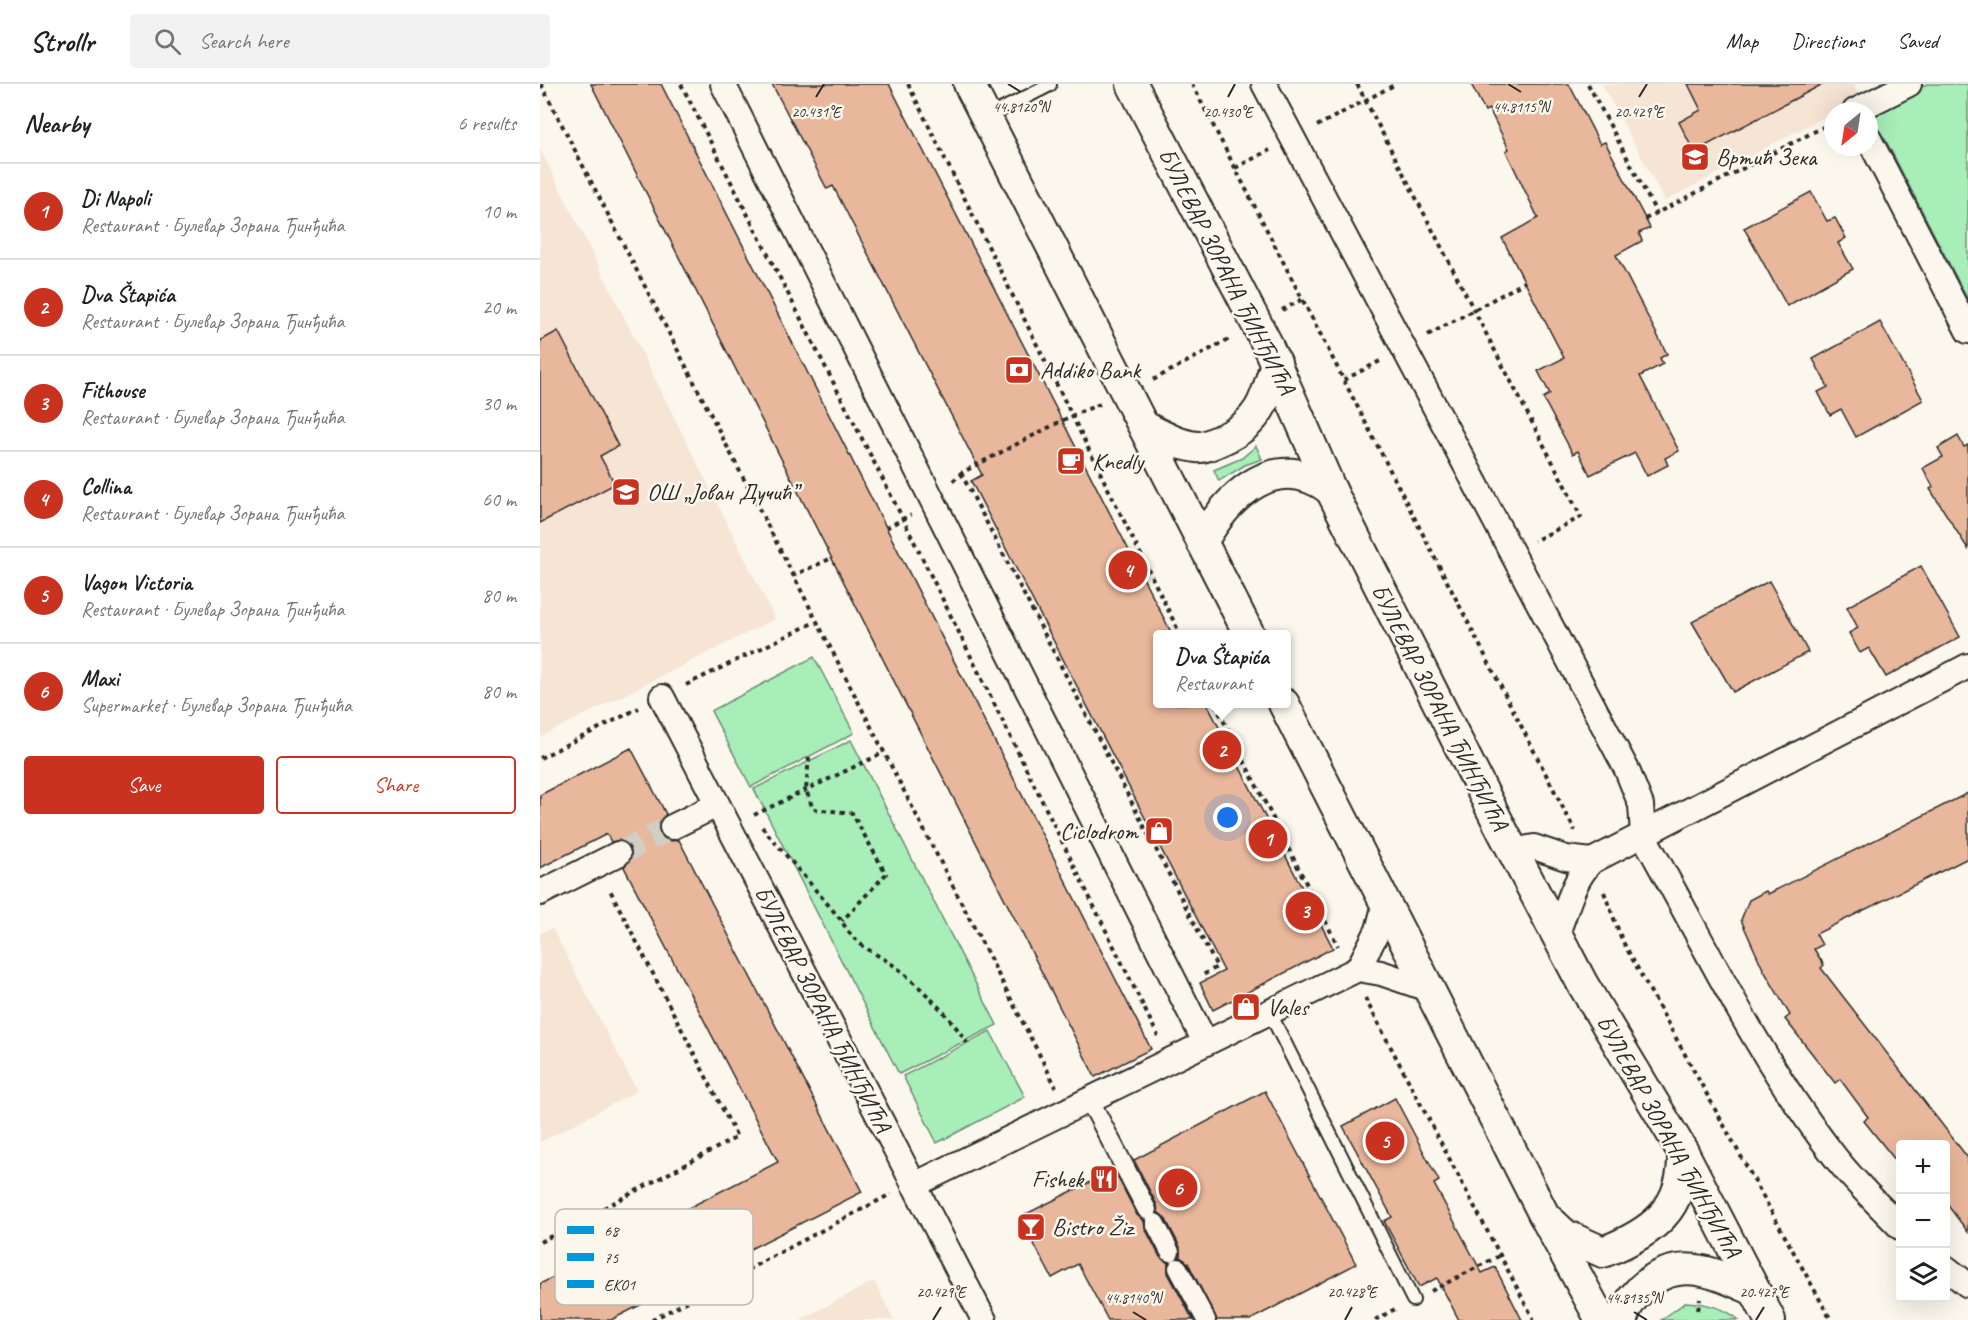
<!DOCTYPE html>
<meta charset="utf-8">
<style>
body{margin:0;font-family:Caveat,sans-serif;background:#f2f2f2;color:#202124}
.controls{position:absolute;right:18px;bottom:18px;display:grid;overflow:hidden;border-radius:6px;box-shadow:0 6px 24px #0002}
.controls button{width:54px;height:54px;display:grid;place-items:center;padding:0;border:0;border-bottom:2px solid #e0e0e0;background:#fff;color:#202124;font:30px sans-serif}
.compass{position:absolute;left:1284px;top:18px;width:54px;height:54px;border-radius:50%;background:#fff;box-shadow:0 6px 24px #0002;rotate:210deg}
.you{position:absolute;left:688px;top:734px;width:21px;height:21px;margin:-15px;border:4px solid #fff;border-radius:50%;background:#1a73e8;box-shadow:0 0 0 9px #1a73e833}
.badge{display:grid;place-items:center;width:39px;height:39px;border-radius:50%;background:#c8321e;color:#fff;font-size:20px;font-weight:700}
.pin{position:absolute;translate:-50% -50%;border:3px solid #fff;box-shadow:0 2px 6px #0006}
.popup{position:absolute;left:613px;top:546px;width:138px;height:78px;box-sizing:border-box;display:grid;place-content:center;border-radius:6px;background:#fff;filter:drop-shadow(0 2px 4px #0005);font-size:20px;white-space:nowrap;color:#757577}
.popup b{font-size:22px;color:#202124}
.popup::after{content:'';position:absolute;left:50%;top:100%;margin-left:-12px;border:12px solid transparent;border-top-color:#fff}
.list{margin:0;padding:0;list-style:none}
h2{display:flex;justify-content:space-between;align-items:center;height:78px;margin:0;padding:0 24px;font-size:26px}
h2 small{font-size:20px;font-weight:400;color:#757577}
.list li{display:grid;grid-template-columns:39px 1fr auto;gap:18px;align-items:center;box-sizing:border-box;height:96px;padding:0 24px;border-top:2px solid #e0e0e0}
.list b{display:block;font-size:22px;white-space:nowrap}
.list p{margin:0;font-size:20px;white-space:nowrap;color:#757577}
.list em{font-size:20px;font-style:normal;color:#757577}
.actions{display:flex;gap:12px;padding:18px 24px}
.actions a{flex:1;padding:14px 0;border:2px solid #c8321e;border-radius:6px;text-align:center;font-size:21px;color:#c8321e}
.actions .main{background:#c8321e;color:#fff}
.icon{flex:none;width:33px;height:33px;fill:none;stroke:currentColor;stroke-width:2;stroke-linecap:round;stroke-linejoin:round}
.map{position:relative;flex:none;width:1428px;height:1236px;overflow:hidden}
header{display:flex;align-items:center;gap:36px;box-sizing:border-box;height:84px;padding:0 30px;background:#fff;border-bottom:2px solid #e0e0e0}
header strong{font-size:28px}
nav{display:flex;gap:33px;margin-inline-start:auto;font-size:21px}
.search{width:420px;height:54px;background:#f2f2f2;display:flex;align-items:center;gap:15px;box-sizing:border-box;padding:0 21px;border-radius:6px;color:#757577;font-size:22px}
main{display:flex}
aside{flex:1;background:#fff}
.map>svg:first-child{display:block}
.built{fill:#f6e4d4}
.green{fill:#a8eeb9;stroke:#6a8c72;stroke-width:1.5}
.building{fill:#e9b79b;stroke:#2b2b2b;stroke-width:1.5}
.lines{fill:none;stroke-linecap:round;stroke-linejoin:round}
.minor-tunnel{stroke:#d1cec5;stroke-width:24;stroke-dasharray:24 12;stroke-linecap:butt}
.service-casing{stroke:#2b2b2b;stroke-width:16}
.pedestrian-casing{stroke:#2b2b2b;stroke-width:22}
.minor-casing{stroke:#2b2b2b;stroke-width:28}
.tertiary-casing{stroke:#2b2b2b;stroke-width:34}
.path{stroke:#2b2b2b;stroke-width:4;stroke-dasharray:4.5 4.5;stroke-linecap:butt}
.service{stroke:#fbf7ec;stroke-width:12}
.pedestrian{stroke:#fbf7ec;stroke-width:18}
.minor{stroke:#fbf7ec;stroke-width:24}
.tertiary{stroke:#fbf7ec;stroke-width:30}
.ticks{fill:none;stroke:#2b2b2b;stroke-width:2}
.labels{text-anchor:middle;stroke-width:5;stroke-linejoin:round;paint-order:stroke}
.poi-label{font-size:24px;fill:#2b2b2b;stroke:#fbf7ec;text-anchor:start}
.street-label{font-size:24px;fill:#2b2b2b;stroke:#fbf7ec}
.key{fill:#fbf7ec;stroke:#bdbab2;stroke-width:1.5}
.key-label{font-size:16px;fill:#2b2b2b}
.ticks-label{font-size:15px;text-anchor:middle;fill:#2b2b2b;stroke:#fbf7ec;stroke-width:5;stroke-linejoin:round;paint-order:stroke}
</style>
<header>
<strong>Strollr</strong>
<div class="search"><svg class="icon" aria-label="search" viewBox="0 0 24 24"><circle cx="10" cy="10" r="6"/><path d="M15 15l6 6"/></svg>Search here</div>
<nav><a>Map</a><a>Directions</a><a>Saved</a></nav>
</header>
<main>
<aside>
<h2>Nearby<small>6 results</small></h2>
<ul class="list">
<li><span class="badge">1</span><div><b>Di Napoli</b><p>Restaurant · Булевар Зорана Ђинђића</p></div><em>10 m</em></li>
<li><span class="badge">2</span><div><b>Dva Štapića</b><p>Restaurant · Булевар Зорана Ђинђића</p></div><em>20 m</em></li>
<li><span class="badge">3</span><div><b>Fithouse</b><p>Restaurant · Булевар Зорана Ђинђића</p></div><em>30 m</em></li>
<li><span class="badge">4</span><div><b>Collina</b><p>Restaurant · Булевар Зорана Ђинђића</p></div><em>60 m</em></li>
<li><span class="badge">5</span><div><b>Vagon Victoria</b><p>Restaurant · Булевар Зорана Ђинђића</p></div><em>80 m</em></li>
<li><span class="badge">6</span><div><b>Maxi</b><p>Supermarket · Булевар Зорана Ђинђића</p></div><em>80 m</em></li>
</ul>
<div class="actions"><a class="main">Save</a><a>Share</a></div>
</aside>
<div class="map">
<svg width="1428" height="1236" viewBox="0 0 1428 1236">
<rect width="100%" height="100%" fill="#fbf7ec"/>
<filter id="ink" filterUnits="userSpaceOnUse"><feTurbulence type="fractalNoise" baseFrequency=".0167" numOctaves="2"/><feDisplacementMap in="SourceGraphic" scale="12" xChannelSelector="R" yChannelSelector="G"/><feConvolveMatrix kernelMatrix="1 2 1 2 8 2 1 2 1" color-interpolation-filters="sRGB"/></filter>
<g filter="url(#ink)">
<g class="built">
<path d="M1062 0H1313L1320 14 1125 117Z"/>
<path d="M0 65 235 535 0 653Z"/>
<path d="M12 844 97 1007 0 1058V850Z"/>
<path d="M334 1197 354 1236H260Z"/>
</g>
<g class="green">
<path d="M1387 0H1428V216L1345 55 1333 40 1336 27Z"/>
<path d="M716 362 722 375 705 381 679 397 674 386 702 374Z"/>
<path d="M274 573 314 649 211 703 171 627Z"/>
<path d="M311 656 457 941 359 990 214 705Z"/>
<path d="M450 947 485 1013 397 1059 363 992Z"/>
<path d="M1146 1218C1165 1219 1184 1223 1199 1236H1121Z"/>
</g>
<g class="building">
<path d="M51 0H121L611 965 555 993Z"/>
<path d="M232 0H349L632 550H618V620H667L793 864 673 926 660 899 684 887 431 397 442 391 293 102 287 105Z"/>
<path d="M931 0H1029L1060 60 1065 58 1110 144 1099 149 1102 157 1076 171 1127 270 1120 274 1123 280 1100 292 1139 367 1125 374 1128 381 1107 392 1095 369 1050 391 1038 367 1033 370 1003 314 1010 310 998 287 1024 274 962 154 998 134 966 67 969 65 949 25 945 27Z"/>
<path d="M1148 0H1283L1154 68 1139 38 1161 26Z"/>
<path d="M1271 108 1287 137 1295 134 1306 154 1298 159 1313 185 1247 222 1204 144Z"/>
<path d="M1340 238 1383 316 1316 353 1301 325 1290 331 1278 308 1288 303 1273 275Z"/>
<path d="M18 247 78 362 60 372 75 400 0 439V257Z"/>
<path d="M1418 352 1424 363 1428 361V465L1390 405 1393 403 1383 384 1403 373 1398 364Z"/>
<path d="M1381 482 1420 553 1346 593 1329 564 1320 569 1309 549 1318 544 1307 523Z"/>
<path d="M1229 497 1268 568 1193 608 1152 538Z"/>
<path d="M91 664 126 730 118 741 120 750 130 757 139 756 322 1108 71 1236H0V1200L238 1078 84 783 92 771 90 763 79 756 71 758 67 750 0 784V711Z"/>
<path d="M1428 709V774L1276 850 1282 861 1274 865 1284 881 1281 884 1428 1074V1148L1406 1119V1060H1360V1082L1324 1037 1328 1033 1300 995 1295 999 1245 935 1250 931 1223 885 1201 836 1209 816 1226 807 1228 810Z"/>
<path d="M725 1007 816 1180 710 1236H677L648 1179 640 1173V1163L625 1134 618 1128 617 1121 594 1076Z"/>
<path d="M855 1014 899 1097 894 1100 942 1189 955 1183 982 1236H919L897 1194 879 1203 844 1137 852 1133 803 1042Z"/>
<path d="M574 1086 597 1131 604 1137 605 1144 620 1173 628 1179V1189L653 1236H568L538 1180 512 1194 504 1179 480 1133Z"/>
</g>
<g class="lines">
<path class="minor-tunnel" d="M78 770 132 743"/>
<g class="service-casing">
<g id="service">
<path d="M447 33 510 1"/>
<path d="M729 927 873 1216"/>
</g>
</g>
<g class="pedestrian-casing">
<g id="pedestrian">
<path d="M549 1015 607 1126"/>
<path d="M615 1139 630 1168"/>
<path d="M638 1184 666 1236"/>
</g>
</g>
<g class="minor-casing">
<g id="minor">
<path d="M183 0 665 958"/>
<path d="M724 0 1087 686 1101 721 1103 751C1164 858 1216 971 1292 1069 1312 1096 1337 1119 1360 1143"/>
<path d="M1315 27 1369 0"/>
<path d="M1329 55 1428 247"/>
<path d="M122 613 444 1236"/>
<path d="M132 743 177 721"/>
<path d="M973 767 994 763 1026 774 1052 777"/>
<path d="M0 809 78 770"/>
<path d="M1017 849C1028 823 1032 797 1052 777L1428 582"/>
<path d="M818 885 838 846 845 820"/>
<path d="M374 1101 818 885 841 889 888 905"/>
<path d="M1406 1184 1428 1201"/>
</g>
</g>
<g class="tertiary-casing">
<g id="tertiary">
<path d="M429 0 709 550"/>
<path d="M592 0 726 258 791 406 962 746 1042 899 1143 1068 1230 1236"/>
<path d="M605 343C621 351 638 361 657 363 665 364 675 358 683 355 720 339 726 315 736 278"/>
<path d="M662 458C689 411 736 364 791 406"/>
<path d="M744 620 1004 1131 1061 1236"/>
<path d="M1010 1137 1025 1151 1063 1168C1112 1149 1145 1125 1143 1068"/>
<path d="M1082 1236C1085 1223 1092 1214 1101 1205 1138 1170 1175 1189 1214 1206"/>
</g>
</g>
<g class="path">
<path d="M1 0 516 1003"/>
<path d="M141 0 363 435 618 952"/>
<path d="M368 0 640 550"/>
<path d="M652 0 1035 747"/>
<path d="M817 0 1041 433 994 457"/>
<path d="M1048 0 1117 130"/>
<path d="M777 42 856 0"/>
<path d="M695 84 730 66"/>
<path d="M1105 135 1291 39"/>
<path d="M742 226 763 215"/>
<path d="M888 251 985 198"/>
<path d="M613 296 691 254"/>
<path d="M804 296 842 276"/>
<path d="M421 389 677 883 661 892"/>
<path d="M413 397 421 389 531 332 560 320"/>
<path d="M346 444 371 431"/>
<path d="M252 492 292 474"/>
<path d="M146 601 275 538"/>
<path d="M675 620 798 862"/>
<path d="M269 673 266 706 273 725 312 729 346 790 302 837"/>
<path d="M0 674 99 624"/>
<path d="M214 731 343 669"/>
<path d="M222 743 302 837C315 864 339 869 361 887 385 908 410 932 427 959"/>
<path d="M1064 808 1082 856 1291 1236"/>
<path d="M825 914 994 1236"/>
<path d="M0 1158 197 1053 69 804"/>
<path d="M891 1207 961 1171"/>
<path d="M1158 1226 1160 1215"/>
<path d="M112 1236 351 1110"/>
<path d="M835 1236 855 1225"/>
</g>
<use href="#service" class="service"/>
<use href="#pedestrian" class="pedestrian"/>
<use href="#minor" class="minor"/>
<use href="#tertiary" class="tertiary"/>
</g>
</g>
<path class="ticks" d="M468 0 481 8M968 0 981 8M276 13 284 0M688 13 695 0M1099 13 1107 0M593 1228 606 1236M1094 1228 1107 1236M393 1236 401 1223M805 1236 812 1223M1216 1236 1224 1223"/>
<defs>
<g id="school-square" transform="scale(1.5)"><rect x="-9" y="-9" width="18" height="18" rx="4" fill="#c8321e" stroke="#fbf7ec"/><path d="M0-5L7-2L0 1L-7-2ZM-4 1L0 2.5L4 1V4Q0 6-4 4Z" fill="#fff"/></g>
<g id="bank-square" transform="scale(1.5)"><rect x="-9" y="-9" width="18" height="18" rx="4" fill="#c8321e" stroke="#fbf7ec"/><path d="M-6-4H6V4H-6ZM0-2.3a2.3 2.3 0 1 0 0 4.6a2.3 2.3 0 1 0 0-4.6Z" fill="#fff"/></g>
<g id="cafe-square" transform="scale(1.5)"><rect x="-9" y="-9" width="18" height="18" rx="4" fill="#c8321e" stroke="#fbf7ec"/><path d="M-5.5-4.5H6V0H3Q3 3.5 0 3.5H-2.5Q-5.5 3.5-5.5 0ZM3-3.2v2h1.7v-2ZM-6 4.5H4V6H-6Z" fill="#fff"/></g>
<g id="shop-square" transform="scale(1.5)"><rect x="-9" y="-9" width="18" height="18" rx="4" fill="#c8321e" stroke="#fbf7ec"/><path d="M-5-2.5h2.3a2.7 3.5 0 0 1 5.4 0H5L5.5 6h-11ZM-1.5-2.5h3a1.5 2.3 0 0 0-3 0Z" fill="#fff"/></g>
<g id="restaurant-square" transform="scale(1.5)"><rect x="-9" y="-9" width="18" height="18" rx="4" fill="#c8321e" stroke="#fbf7ec"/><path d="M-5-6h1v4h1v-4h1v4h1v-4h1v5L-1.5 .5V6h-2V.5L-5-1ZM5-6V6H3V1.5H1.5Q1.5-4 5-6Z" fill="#fff"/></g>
<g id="bar-square" transform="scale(1.5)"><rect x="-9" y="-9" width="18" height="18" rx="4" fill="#c8321e" stroke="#fbf7ec"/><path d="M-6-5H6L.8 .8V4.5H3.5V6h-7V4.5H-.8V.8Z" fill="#fff"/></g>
</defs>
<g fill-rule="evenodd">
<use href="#school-square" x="1155" y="73"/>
<use href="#bank-square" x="479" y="286"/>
<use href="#cafe-square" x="531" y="377"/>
<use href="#school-square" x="86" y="408"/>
<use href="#shop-square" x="619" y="747"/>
<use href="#shop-square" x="706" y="923"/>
<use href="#restaurant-square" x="564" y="1095"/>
<use href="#bar-square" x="491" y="1143"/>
</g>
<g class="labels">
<g class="poi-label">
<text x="1176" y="81">Вртић Зека</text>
<text x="500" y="294">Addiko Bank</text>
<text x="552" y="385">Knedly</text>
<text x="107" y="416">ОШ „Јован Дучић”</text>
<text x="598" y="755" text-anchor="end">Ciclodrom</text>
<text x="727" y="931">Vales</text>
<text x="543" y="1103" text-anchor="end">Fishek</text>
<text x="512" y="1151">Bistro Žiz</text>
</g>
<g class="street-label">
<text transform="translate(687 187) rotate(63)" y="8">БУЛЕВАР ЗОРАНА ЂИНЂИЋА</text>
<text transform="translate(900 623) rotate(63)" y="8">БУЛЕВАР ЗОРАНА ЂИНЂИЋА</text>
<text transform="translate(283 925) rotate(63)" y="8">БУЛЕВАР ЗОРАНА ЂИНЂИЋА</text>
<text transform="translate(1129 1052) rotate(61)" y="8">БУЛЕВАР ЗОРАНА ЂИНЂИЋА</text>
</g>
</g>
<rect x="15" y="1125" width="198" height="96" rx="9" class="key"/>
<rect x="27" y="1142" width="27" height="8" fill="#0098da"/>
<rect x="27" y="1169" width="27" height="8" fill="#0098da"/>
<rect x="27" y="1196" width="27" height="8" fill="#0098da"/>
<g class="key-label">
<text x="64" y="1152">68</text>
<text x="64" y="1179">75</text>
<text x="64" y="1206">EKO1</text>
</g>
<g class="ticks-label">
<text x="481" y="28">44.8120°N</text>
<text x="981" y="28">44.8115°N</text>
<text x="276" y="33">20.431°E</text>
<text x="688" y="33">20.430°E</text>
<text x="1099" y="33">20.429°E</text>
<text x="401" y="1213">20.429°E</text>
<text x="812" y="1213">20.428°E</text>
<text x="1224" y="1213">20.427°E</text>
<text x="593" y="1219">44.8140°N</text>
<text x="1094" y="1219">44.8135°N</text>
</g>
</svg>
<div class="controls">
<button>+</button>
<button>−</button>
<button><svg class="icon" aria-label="layers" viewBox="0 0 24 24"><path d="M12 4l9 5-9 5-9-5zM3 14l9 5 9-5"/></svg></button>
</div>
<svg class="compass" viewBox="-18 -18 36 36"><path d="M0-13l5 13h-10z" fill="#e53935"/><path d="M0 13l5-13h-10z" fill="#757577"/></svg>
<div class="you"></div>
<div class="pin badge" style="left:728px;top:755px">1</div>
<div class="pin badge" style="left:682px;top:666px">2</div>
<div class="popup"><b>Dva Štapića</b>Restaurant</div>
<div class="pin badge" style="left:765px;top:827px">3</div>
<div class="pin badge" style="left:588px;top:486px">4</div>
<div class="pin badge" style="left:845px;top:1057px">5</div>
<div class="pin badge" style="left:638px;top:1104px">6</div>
</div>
</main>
